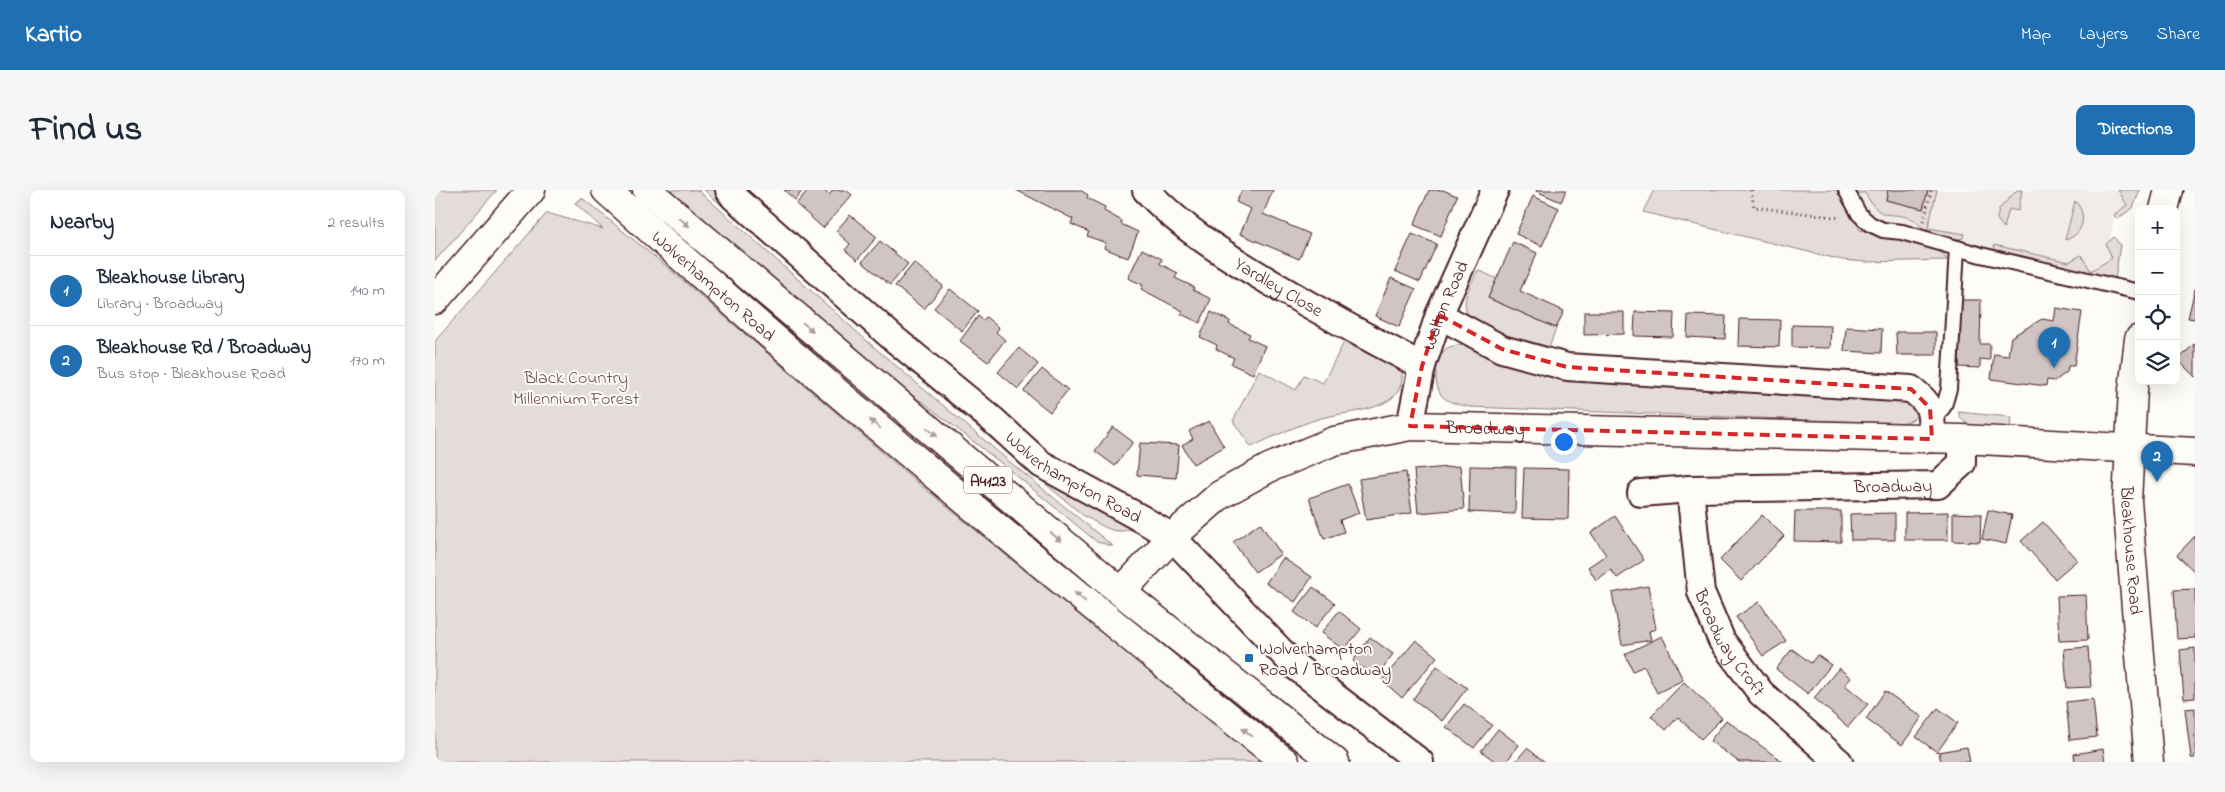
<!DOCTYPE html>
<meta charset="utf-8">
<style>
body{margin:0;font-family:"Indie Flower",sans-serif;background:#f6f6f7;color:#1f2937}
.controls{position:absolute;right:15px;top:15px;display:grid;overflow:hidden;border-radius:10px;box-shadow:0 5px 20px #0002}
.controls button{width:45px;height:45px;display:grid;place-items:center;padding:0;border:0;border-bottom:1px solid #e0e1e3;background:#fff;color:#1f2937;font:25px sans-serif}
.you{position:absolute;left:1128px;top:251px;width:18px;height:18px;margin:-12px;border:4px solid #fff;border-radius:50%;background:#1a73e8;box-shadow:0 0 0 8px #1a73e833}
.badge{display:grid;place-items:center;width:32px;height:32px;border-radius:50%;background:#1f6fb2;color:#fff;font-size:16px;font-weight:700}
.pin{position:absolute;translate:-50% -41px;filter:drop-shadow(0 1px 2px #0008)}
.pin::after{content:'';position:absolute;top:26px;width:18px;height:15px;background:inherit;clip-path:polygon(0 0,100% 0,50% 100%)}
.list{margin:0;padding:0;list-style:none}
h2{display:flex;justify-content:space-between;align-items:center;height:65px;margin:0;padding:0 20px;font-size:21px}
h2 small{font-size:16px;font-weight:400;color:#747a83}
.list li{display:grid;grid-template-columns:32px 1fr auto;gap:15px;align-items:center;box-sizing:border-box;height:70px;padding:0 20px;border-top:1px solid #e0e1e3}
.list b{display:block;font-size:19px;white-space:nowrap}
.list p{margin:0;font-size:16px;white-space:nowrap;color:#747a83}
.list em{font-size:16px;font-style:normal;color:#747a83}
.icon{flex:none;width:28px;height:28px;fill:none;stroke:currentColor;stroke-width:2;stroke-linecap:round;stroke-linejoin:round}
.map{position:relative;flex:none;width:1760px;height:572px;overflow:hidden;border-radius:10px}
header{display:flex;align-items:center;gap:30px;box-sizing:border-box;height:70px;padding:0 25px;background:#1f6fb2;color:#fff}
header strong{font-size:24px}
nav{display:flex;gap:28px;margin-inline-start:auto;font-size:18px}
.intro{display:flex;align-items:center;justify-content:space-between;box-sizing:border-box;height:120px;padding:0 30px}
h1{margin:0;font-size:35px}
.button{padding:12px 22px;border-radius:10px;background:#1f6fb2;color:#fff;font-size:18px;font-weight:700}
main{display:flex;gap:30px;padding:0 30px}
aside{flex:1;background:#fff;border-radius:10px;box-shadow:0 5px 20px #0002}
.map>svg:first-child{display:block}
.built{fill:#f0ece8}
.green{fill:#e3dcda;stroke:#967e82}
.building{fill:#d0c5c4;stroke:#4a1f2b}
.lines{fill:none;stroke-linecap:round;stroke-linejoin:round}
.lane-casing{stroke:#4a1f2b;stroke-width:18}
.street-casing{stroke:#4a1f2b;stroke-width:30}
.secondary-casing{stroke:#4a1f2b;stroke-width:31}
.highway-casing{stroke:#4a1f2b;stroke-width:31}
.path{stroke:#4a1f2b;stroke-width:3;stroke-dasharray:1 4;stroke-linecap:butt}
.lane{stroke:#fdfcf7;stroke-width:14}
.street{stroke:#fdfcf7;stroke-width:26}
.secondary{stroke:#fdfcf7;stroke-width:28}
.highway{stroke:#fdfcf7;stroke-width:28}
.oneway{fill:#ac999b}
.marked{fill:none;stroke:#d62828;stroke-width:4;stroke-dasharray:10 6;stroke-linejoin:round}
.poi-dot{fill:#1f6fb2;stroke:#fdfcf7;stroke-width:2}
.labels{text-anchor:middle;stroke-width:4;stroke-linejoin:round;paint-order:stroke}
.shield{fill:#fdfcf7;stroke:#806168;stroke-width:1}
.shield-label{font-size:16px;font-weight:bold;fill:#4a1f2b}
.street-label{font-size:18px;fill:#4a1f2b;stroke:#fdfcf7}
.park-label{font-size:18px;fill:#704e57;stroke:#fdfcf7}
.poi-label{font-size:18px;fill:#4a1f2b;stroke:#fdfcf7;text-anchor:start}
</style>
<header>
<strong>Kartio</strong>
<nav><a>Map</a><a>Layers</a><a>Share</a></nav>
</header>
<div class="intro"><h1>Find us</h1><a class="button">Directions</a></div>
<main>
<aside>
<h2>Nearby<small>2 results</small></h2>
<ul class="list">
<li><span class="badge">1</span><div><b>Bleakhouse Library</b><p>Library · Broadway</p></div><em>140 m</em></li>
<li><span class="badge">2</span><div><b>Bleakhouse Rd / Broadway</b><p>Bus stop · Bleakhouse Road</p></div><em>170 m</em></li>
</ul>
</aside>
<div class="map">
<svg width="1760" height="572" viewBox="0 0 1760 572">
<rect width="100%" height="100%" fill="#fdfcf7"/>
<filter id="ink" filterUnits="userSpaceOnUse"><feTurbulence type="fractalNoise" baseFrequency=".02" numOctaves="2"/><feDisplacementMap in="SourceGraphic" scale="10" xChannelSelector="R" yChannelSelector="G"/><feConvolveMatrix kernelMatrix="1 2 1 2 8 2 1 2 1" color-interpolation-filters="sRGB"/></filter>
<g filter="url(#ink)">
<path class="built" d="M1403 0H1453L1451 10 1488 19 1493 0H1705L1698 18 1686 27 1682 29 1679 26 1675 49 1679 47 1685 55 1679 102 1532 69 1432 72 1421 33Z"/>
<g class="green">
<path d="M0 0H62L0 71Z"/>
<path d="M234 0H263L440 158 581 277 678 356 662 352 566 273 493 216 445 183 310 69Z"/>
<path d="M269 0H282L312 29 704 334C682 349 671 337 649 326L456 165Z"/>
<path d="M1219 0H1403L1425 40 1504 58 1512 70 1432 72 1407 70 1208 22Z"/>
<path d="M1420 0H1453L1451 10 1488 19 1493 0H1502L1493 38 1530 44 1528 48C1520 50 1502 50 1494 45 1488 41 1484 32 1477 29 1451 19 1449 35 1430 3H1421Z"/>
<path d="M1582 0H1587L1583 21 1574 19 1569 38 1562 29 1564 19Z"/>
<path d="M1683 0H1705L1698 18 1682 29 1679 25 1692 15Z"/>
<path d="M147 8 225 71 483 293 649 429 830 572H0V151L112 23 168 39 140 13Z"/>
<path d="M1640 11C1653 24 1649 45 1630 50Z"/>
<path d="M1679 47 1685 55 1680 90 1560 60 1559 55 1634 72 1646 65 1656 81 1677 68 1671 54Z"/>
<path d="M1043 80 1062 89 1053 108 1121 138 1113 161 1078 151 1035 128C1023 113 1036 95 1043 80Z"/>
<path d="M909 152 967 181C968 191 965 202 957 208 937 223 906 222 883 229 860 236 838 247 816 257L798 231 824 180 861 200 869 185 888 193Z"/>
<path d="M1027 154 1214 194 1358 206 1471 209 1484 223C1476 234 1467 233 1455 233L1035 217C1026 215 1016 213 1009 208 997 198 999 168 1012 158 1016 156 1023 155 1027 154Z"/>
<path d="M1523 222 1576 227 1575 239C1557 238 1530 243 1523 222Z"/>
</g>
<g class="building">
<path d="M349 0H368L360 10Z"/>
<path d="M373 0H388L394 5 398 0H411L417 5 388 38 361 14Z"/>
<path d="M581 0H645L653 5 652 8 670 17 669 21 687 31 686 34 703 42 693 68 669 58 671 53 652 46 654 42 636 34 638 29Z"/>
<path d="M807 0H838L828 24 875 44 864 69 805 44 816 19 801 12Z"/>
<path d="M994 0H1008L1022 6 1006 46 979 35Z"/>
<path d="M1101 0H1131L1126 12 1101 1Z"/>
<path d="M1453 0H1493L1488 19 1451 10Z"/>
<path d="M1098 6 1124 18 1107 56 1081 44Z"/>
<path d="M415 25 442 47 422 70 410 60 415 54 401 41Z"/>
<path d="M977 44 1002 54 985 92 960 81Z"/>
<path d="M445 51 473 74 455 95 427 72Z"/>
<path d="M1078 52 1102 63 1085 101 1129 121 1121 138 1053 108Z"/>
<path d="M707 59 727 69 725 74 743 83 740 88 759 97 758 100 776 109 765 133 746 124 748 121 706 99 708 95 693 88Z"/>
<path d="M479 73 508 96 489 119 460 96Z"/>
<path d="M956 88 981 99 964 137 940 126Z"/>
<path d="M515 99 543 121 527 141 499 118Z"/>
<path d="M1760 99V129L1753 128Z"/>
<path d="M1526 110H1546L1545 154H1555V170L1545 169V178L1524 177Z"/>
<path d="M1621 118 1647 122 1639 176H1633L1632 182 1620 191 1612 190 1611 196 1556 189 1559 164 1573 166 1576 147 1607 129 1619 131Z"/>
<path d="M776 122 795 131 794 134 815 144 813 148 830 156 818 184 796 174 799 168 781 159 782 155 765 147Z"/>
<path d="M1149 122H1189V144L1149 145Z"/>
<path d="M1200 122 1239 123 1238 147 1199 146Z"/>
<path d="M1253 125 1291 126 1290 149 1252 147Z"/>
<path d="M543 126 548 130 551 127 564 138 561 142 570 150 553 172 525 151Z"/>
<path d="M1304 129 1345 130 1344 157 1303 156Z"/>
<path d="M1357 135 1396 136 1395 158 1357 157Z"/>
<path d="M1411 137 1447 139 1446 163 1409 161Z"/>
<path d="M1461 142H1501V165H1462Z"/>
<path d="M1759 154 1760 155V187L1743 170Z"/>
<path d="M584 158 603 174 583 199 563 182Z"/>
<path d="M607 179 633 200 615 222 589 201Z"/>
<path d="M774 231 789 257 758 274 747 255 758 249 754 241Z"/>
<path d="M678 237 698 252 680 276 660 261Z"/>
<path d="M705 253 744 255 741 288 702 285Z"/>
<path d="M1025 276 1029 319 983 323 979 280Z"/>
<path d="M1035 276 1081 277 1080 324 1034 322Z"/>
<path d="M1089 278 1134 279 1133 329 1087 328Z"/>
<path d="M971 282 977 323 931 330 924 289Z"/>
<path d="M913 294 924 323 905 330 909 342 889 349 874 308Z"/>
<path d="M1553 320 1577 325 1571 354 1547 349Z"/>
<path d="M1360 321H1406V352L1359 351Z"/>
<path d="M1513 322V350H1470V323Z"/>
<path d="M1460 323V350H1416L1415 324Z"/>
<path d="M1518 323 1546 324 1545 352 1518 351Z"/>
<path d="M1327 325 1349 346 1306 391 1285 370Z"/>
<path d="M1180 326 1209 370 1182 388 1176 380 1161 390 1153 377 1171 365 1156 343Z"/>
<path d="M1608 332 1642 370 1620 389 1586 351Z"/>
<path d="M825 333 846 364 820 382 798 352Z"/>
<path d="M1760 346V382L1742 365Z"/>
<path d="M848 368 877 387 860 412 831 393Z"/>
<path d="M1213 396 1221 439 1214 441 1216 450 1187 455 1177 403Z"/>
<path d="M878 397 900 413 880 438 859 422Z"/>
<path d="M1760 399V448L1742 449 1739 400Z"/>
<path d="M1651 405 1653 450 1624 451 1622 406Z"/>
<path d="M1324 412 1351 451 1328 466 1301 427Z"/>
<path d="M904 421 926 439 909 460 886 443Z"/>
<path d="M1227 446 1248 490 1222 503 1209 476 1198 481 1190 464Z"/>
<path d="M935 447 958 464 941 487 918 471Z"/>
<path d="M981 450 1002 467 967 508 947 490Z"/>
<path d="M1653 457 1656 497 1632 498 1629 459Z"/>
<path d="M1760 458V508L1749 509 1745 460Z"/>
<path d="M1357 459 1376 473 1382 465 1396 475 1373 504 1341 479Z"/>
<path d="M1002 476 1032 498 1007 531 978 509Z"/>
<path d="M1404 478 1416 488 1410 495 1433 514 1413 537 1379 508Z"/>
<path d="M1249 492 1287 528 1266 549 1243 527 1231 540 1216 526Z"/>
<path d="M1450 501 1487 527 1467 555 1431 529Z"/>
<path d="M1658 509 1662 547 1635 550 1631 512Z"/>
<path d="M1029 514 1057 535 1039 558 1011 537Z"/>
<path d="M1503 518 1523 533 1502 562 1481 547Z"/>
<path d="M1760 518V568H1756L1750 519Z"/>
<path d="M1291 530 1348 572H1304L1275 551Z"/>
<path d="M1063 539 1084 555 1071 572H1061L1046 561Z"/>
<path d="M1532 557 1535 572H1506L1504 562Z"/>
<path d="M1092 558 1110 572H1080Z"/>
<path d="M1668 559 1670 572H1640L1639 564Z"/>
</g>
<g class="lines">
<g class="lane-casing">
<g id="lane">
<path d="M1411 0 1424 24 1435 34 1448 40 1467 42 1546 65 1704 102"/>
<path d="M1497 232 1509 216 1514 199 1522 58"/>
</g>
</g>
<g class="street-casing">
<g id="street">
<path id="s1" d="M294 0 299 7 458 148 558 230 606 274 707 329 737 347 860 476 985 572"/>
<path id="s2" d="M711 0C746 38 790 65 833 91 884 121 935 149 987 176"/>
<path d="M1004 125 1067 159 1132 177 1476 199C1499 216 1496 222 1497 249"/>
<path id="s3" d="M975 236 987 176 1004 125 1060 0"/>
<path id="s4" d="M1255 299 1266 402 1287 451 1326 503 1404 572"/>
<path id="s5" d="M1206 303 1255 299 1503 295 1527 273V249"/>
</g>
</g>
<g class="secondary-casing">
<g id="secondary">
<path d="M1729 19 1734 0"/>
<path d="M0 110 96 0"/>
<path id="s6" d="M1704 149 1698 200 1692 311 1714 572"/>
<path id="s7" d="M686 402 737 347 785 305 834 278 899 251 975 236 1527 249 1760 262"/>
</g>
</g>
<g class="highway-casing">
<g id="highway">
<path id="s8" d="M171 0C391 198 619 387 850 572"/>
<path d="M212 0 686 402 900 572"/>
</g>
</g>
<g class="path">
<path d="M1316 0 1319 17 1406 28"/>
<path d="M1489 31 1496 0"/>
</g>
<use href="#lane" class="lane"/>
<use href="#street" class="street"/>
<use href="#secondary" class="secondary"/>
<use href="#highway" class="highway"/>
</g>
<defs><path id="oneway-solid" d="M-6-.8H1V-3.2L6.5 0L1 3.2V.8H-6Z" transform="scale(1.25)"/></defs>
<g class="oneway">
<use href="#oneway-solid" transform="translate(249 32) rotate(40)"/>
<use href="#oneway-solid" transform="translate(373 137) rotate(40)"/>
<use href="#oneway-solid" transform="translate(440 234) rotate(-140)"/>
<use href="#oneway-solid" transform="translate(497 242) rotate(40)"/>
<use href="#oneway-solid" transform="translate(621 347) rotate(40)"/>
<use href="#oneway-solid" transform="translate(645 407) rotate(-140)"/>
<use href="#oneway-solid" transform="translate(812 542) rotate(-141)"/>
</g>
</g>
<path class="marked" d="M1004 125 1067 159 1132 177 1476 199 1495 218 1497 249 975 236 987 176Z"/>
<rect class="poi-dot" x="809" y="463" width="10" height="10" rx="2.5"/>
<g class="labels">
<rect class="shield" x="529" y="276.5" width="48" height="27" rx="4"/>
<g class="shield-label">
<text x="553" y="296">A4123</text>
</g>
<g class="street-label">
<text dy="6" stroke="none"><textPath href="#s8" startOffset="144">Wolverhampton Road</textPath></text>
<text dy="6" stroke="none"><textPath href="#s2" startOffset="165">Yardley Close</textPath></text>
<text dy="6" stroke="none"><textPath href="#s3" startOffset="126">Walton Road</textPath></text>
<text dy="6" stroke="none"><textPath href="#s7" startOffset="418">Broadway</textPath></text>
<text dy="6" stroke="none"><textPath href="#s1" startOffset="450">Wolverhampton Road</textPath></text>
<text dy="6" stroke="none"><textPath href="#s5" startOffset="252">Broadway</textPath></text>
<text dy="6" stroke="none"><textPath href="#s6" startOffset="212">Bleakhouse Road</textPath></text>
<text dy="6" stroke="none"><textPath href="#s4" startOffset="162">Broadway Croft</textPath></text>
</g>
<g class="park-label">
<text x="141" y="193">Black Country<tspan x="141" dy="21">Millennium Forest</tspan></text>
</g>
<g class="poi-label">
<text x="824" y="464">Wolverhampton<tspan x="824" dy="21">Road / Broadway</tspan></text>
</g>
</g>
</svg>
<div class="controls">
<button>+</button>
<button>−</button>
<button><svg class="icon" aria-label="locate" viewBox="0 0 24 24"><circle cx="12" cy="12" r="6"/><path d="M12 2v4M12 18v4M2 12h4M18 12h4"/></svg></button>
<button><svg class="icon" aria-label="layers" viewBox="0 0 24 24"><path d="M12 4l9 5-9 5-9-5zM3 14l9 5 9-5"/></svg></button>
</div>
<div class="you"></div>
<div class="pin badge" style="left:1619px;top:178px">1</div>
<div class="pin badge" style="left:1722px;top:292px">2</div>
</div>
</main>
